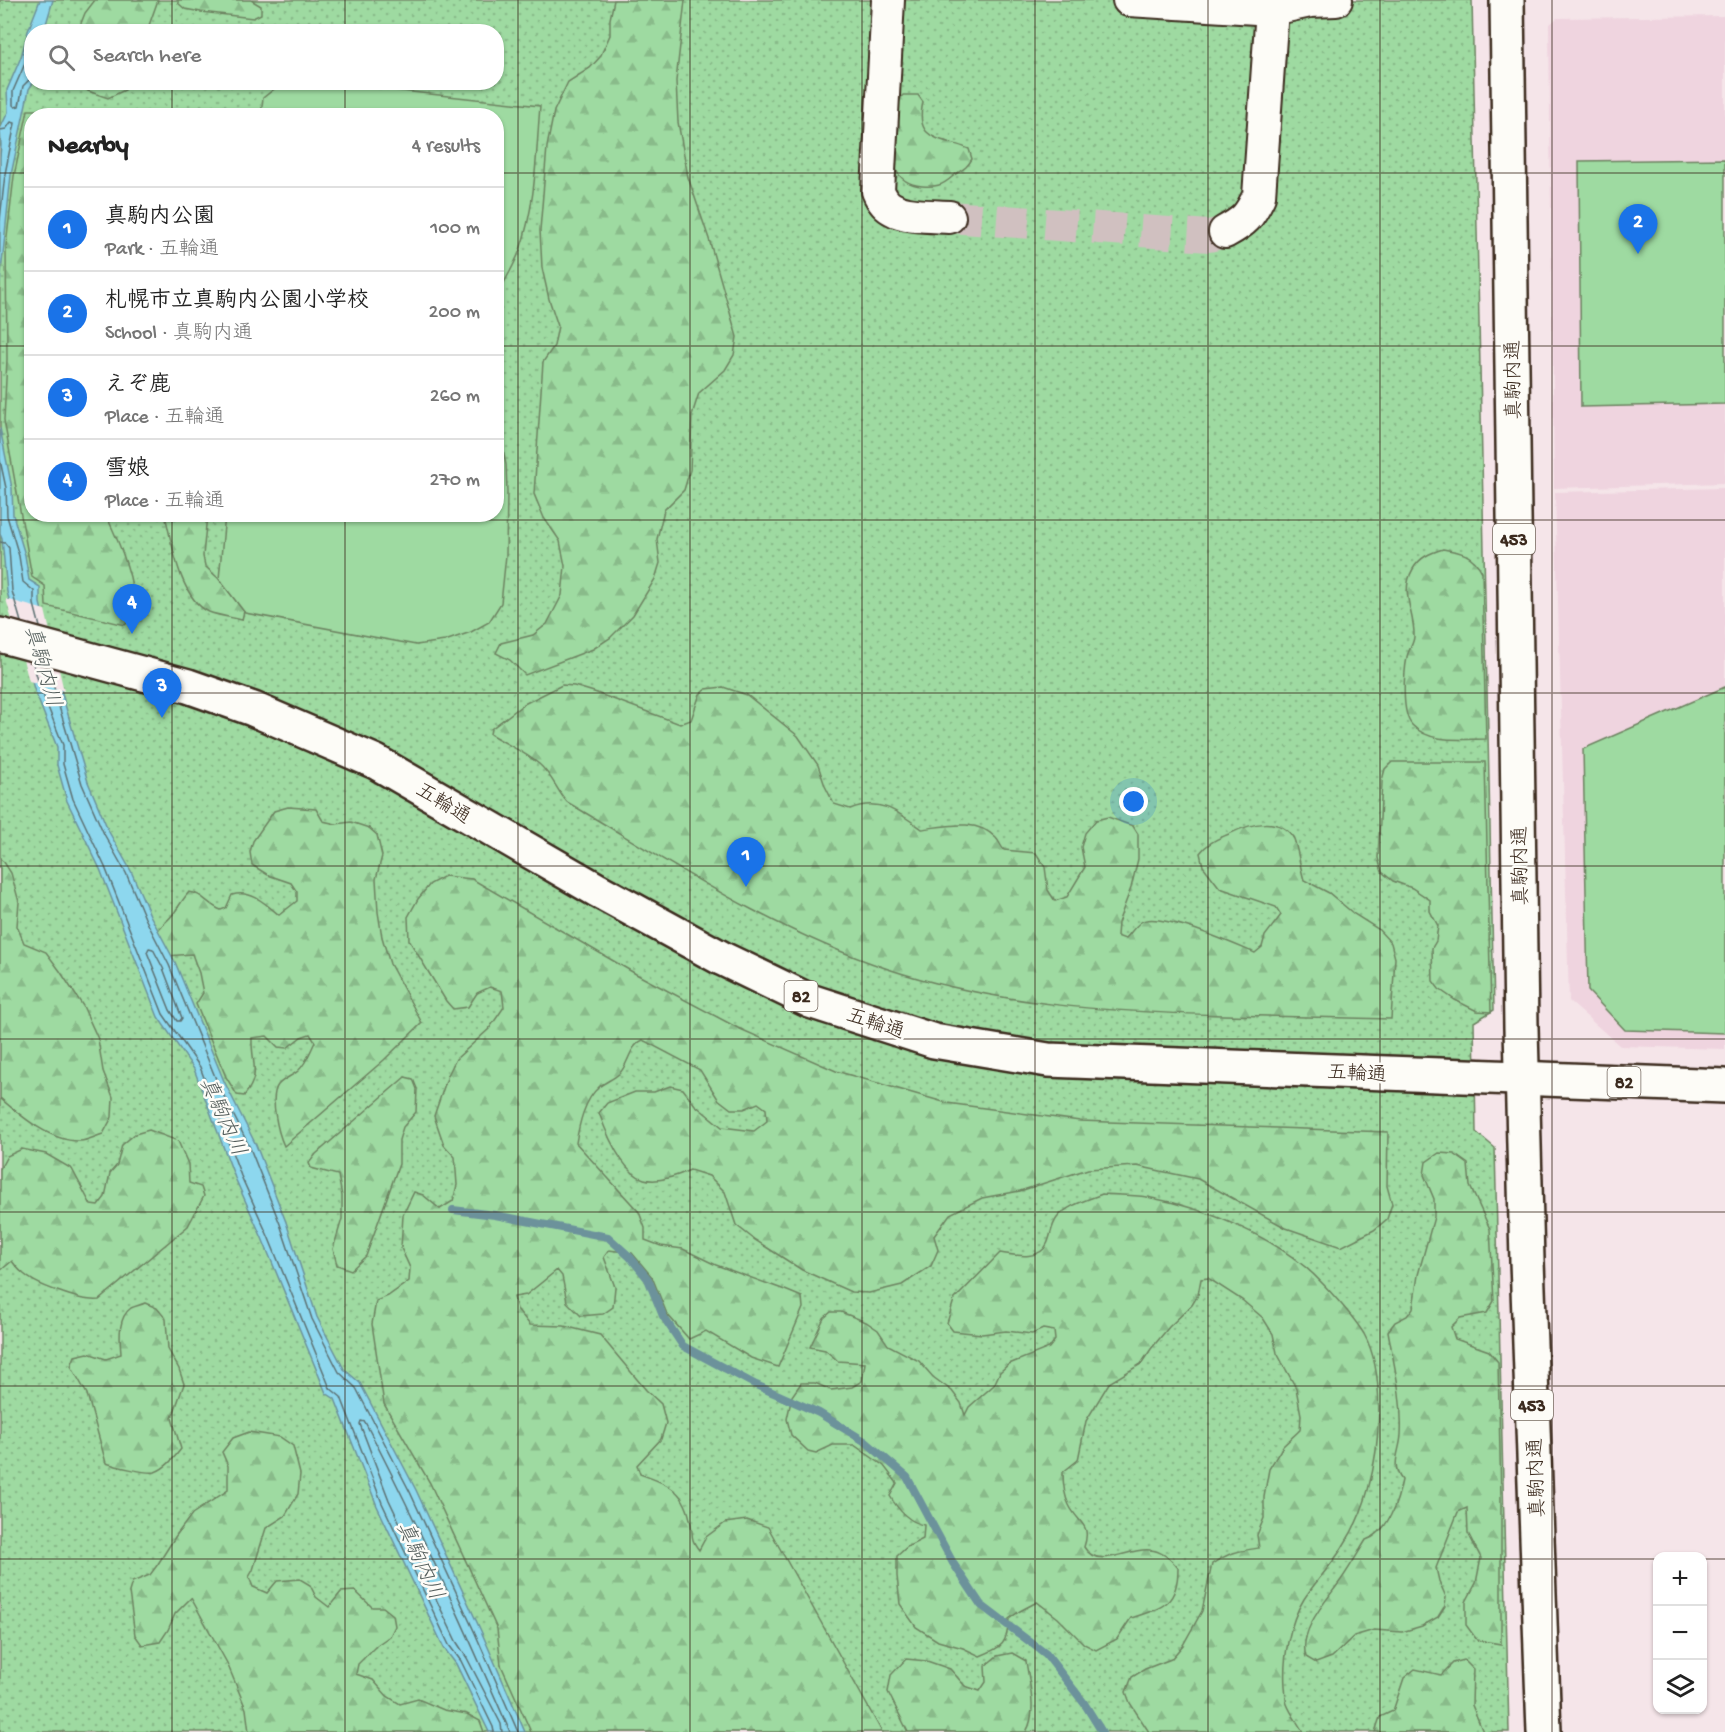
<!DOCTYPE html>
<meta charset="utf-8">
<style>
body{margin:0;font-family:"Gochi Hand","Klee One",sans-serif;background:#f2f2f2;color:#222}
.controls{position:absolute;right:18px;bottom:18px;display:grid;overflow:hidden;border-radius:12px;box-shadow:0 2px 4px #0004}
.controls button{width:54px;height:54px;display:grid;place-items:center;padding:0;border:0;border-bottom:2px solid #e0e0e0;background:#fff;color:#222;font:30px sans-serif}
.you{position:absolute;left:1134px;top:802px;width:21px;height:21px;margin:-15px;border:4px solid #fff;border-radius:50%;background:#1a73e8;box-shadow:0 0 0 9px #1a73e833}
.badge{display:grid;place-items:center;width:39px;height:39px;border-radius:50%;background:#1a73e8;color:#fff;font-size:20px;font-weight:700}
.pin{position:absolute;translate:-50% -50px;filter:drop-shadow(0 2px 3px #0008)}
.pin::after{content:'';position:absolute;top:32px;width:21px;height:18px;background:inherit;clip-path:polygon(0 0,100% 0,50% 100%)}
.list{margin:0;padding:0;list-style:none}
h2{display:flex;justify-content:space-between;align-items:center;height:78px;margin:0;padding:0 24px;font-size:26px}
h2 small{font-size:20px;font-weight:400;color:#767676}
.list li{display:grid;grid-template-columns:39px 1fr auto;gap:18px;align-items:center;box-sizing:border-box;height:84px;padding:0 24px;border-top:2px solid #e0e0e0}
.list b{display:block;font-size:22px;white-space:nowrap}
.list p{margin:0;font-size:20px;white-space:nowrap;color:#767676}
.list em{font-size:20px;font-style:normal;color:#767676}
.icon{flex:none;width:33px;height:33px;fill:none;stroke:currentColor;stroke-width:2;stroke-linecap:round;stroke-linejoin:round}
.map{position:relative;flex:none;width:1725px;height:1732px;overflow:hidden}
.search{position:absolute;background:#fff;box-shadow:0 2px 4px #0004;left:24px;top:24px;width:480px;height:66px;display:flex;align-items:center;gap:15px;box-sizing:border-box;padding:0 21px;border-radius:24px;color:#767676;font-size:22px}
.panel{position:absolute;background:#fff;box-shadow:0 2px 4px #0004;left:24px;top:108px;width:480px;height:414px;border-radius:24px}
.map>svg:first-child{display:block}
.built{fill:#efd4df}
.green{fill:url(#green-dots);stroke:#6c8260;stroke-width:1.5;fill-rule:evenodd}
.forest{fill:url(#forest-firs);stroke:#6c8260;stroke-width:1.5}
.pitch{fill:#9edaa1;stroke:#6c8260;stroke-width:1.5}
.water{fill:#8dd7ee;stroke:#6c929b;stroke-width:1.5}
.pier{fill:#f5e5e9}
.lines{fill:none;stroke-linecap:round;stroke-linejoin:round}
.shore{stroke:#5c6f71;stroke-width:1.5}
.stream{stroke:#6c929b;stroke-width:8}
.minor-tunnel{stroke:#d0c0c0;stroke-width:32;stroke-dasharray:32 16;stroke-linecap:butt}
.minor-casing{stroke:#3b2a1e;stroke-width:36}
.major-casing{stroke:#3b2a1e;stroke-width:38}
.highway-casing{stroke:#3b2a1e;stroke-width:38}
.minor{stroke:#fdfcf7;stroke-width:32}
.major{stroke:#fdfcf7;stroke-width:33}
.highway{stroke:#fdfcf7;stroke-width:33}
.grid{fill:none;stroke:#3b2a1e;stroke-width:1.5;stroke-opacity:0.55}
.labels{text-anchor:middle;stroke-width:5;stroke-linejoin:round;paint-order:stroke}
.shield{fill:#fdfcf7;stroke:#75695f;stroke-width:1.5}
.shield-label{font-size:18px;font-weight:bold;fill:#3b2a1e}
.street-label{font-size:20px;fill:#3b2a1e;stroke:#fdfcf7}
.water-label{font-size:21px;font-style:italic;fill:#545e5c;stroke:#fdfcf7}
</style>
<div class="map">
<svg width="1725" height="1732" viewBox="0 0 1725 1732">
<defs>
<pattern id="green-dots" width="8" height="8" patternUnits="userSpaceOnUse" patternTransform="scale(1.5)"><rect width="8" height="8" fill="#9edaa1"/><path d="M2 2h.1M6 6h.1" fill="none" stroke="#89bb8a" stroke-width="1.8" stroke-linecap="round"/></pattern>
<pattern id="forest-firs" width="22" height="20" patternUnits="userSpaceOnUse" patternTransform="scale(1.5)"><rect width="22" height="20" fill="#9edaa1"/><path d="M5 1l3.5 6h-7zM16 11l3.5 6h-7z" fill="#89bb8a"/></pattern>
</defs>
<rect width="100%" height="100%" fill="#f5e5e9"/>
<filter id="ink" filterUnits="userSpaceOnUse"><feTurbulence type="fractalNoise" baseFrequency=".0167" numOctaves="2"/><feDisplacementMap in="SourceGraphic" scale="12" xChannelSelector="R" yChannelSelector="G"/><feConvolveMatrix kernelMatrix="1 2 1 2 8 2 1 2 1" color-interpolation-filters="sRGB"/></filter>
<g filter="url(#ink)">
<g class="built">
<path d="M1725 16V483L1554 488 1549 25 1557 18Z"/>
<path d="M1725 488V1049L1620 1046 1569 1001 1555 492Z"/>
</g>
<path class="green" d="M0 0H1472L1494 1010 1474 1022 1476 1132 1495 1148 1509 1732H0ZM32 32H496V82H32ZM32 116H496V514H32Z"/>
<g class="forest">
<path d="M95 0H158L147 31H78L85 13Z"/>
<path d="M178 0H251L261 6V14L253 18 201 12 185 9 178 3Z"/>
<path d="M614 0H685L676 81 678 122 688 177 709 239 737 337 734 355 725 370 699 393 692 415 690 470 684 490 664 510 657 539 660 563 655 579 633 615 610 638 593 649 525 675 510 660 496 653 501 643 533 635 547 624 562 595 565 566 560 541 544 518 534 494 543 362 554 346 558 326 549 299 542 268 540 230 547 147 554 111 568 82 590 68 600 57 610 35V19Z"/>
<path d="M79 83H128L125 90 108 98 88 91Z"/>
<path d="M903 95H918L923 102C914 142 941 137 969 149L972 159C965 171 961 169 952 177 942 186 935 187 922 186 911 185 900 180 896 169 893 160 896 113 899 103 900 100 901 97 903 95Z"/>
<path d="M28 110H39L47 115 32 116V514L106 515C121 546 135 580 135 615L125 625 46 606 45 586 32 577 4 420 7 359 6 246 14 176Z"/>
<path d="M165 515H207L203 556 205 566 219 579 244 611 242 620C232 617 219 616 209 612 180 599 172 543 165 515Z"/>
<path d="M1443 549C1461 552 1473 554 1482 572L1486 739C1461 739 1430 744 1412 725 1401 713 1404 673 1407 657 1408 650 1414 644 1414 636 1415 612 1399 593 1413 569 1420 557 1430 553 1443 549Z"/>
<path d="M562 685 574 686 594 692 680 724 691 720 700 694 706 689 723 687 747 695 798 736 818 765 825 786 834 804 850 809C880 797 898 812 922 829 946 826 977 818 996 838 999 841 1001 847 1004 850L1036 853 1045 867 1048 890 1055 901 1067 897 1085 867 1081 847 1085 833 1096 820 1108 817 1133 826 1138 834V859L1131 888 1118 923 1117 936 1125 939C1130 934 1135 926 1141 922 1158 910 1235 945 1255 953L1262 947 1265 936 1281 915 1276 907 1220 888 1203 866 1200 853C1208 842 1218 839 1231 833 1250 824 1280 815 1294 839 1297 846 1301 871 1304 880L1329 893 1354 914 1378 929 1391 943 1395 958 1391 1019C1335 1018 1279 1016 1223 1015 1110 1012 996 1005 888 969 773 931 671 863 567 802 556 790 553 776 539 764 525 752 506 744 490 734L491 729 524 704Z"/>
<path d="M1392 762H1485L1491 1012 1477 1011 1455 1000 1439 989 1433 981 1432 948 1436 941 1438 926 1430 911V900L1412 888 1393 881 1382 872 1378 858 1382 780 1385 769Z"/>
<path d="M288 807 316 809 323 821 336 824 351 822 369 828 377 835 382 856 376 879 378 912 382 937 390 964 422 1023 384 1060 284 1146C278 1133 269 1097 278 1085 283 1079 292 1076 298 1071 306 1064 310 1052 315 1042L310 1034 301 1037 287 1048 278 1047 267 1036 252 1038C251 1063 262 1074 244 1096L237 1095 226 1077 196 1004 203 993 199 973 192 954 167 956 156 933C161 925 168 921 174 913 179 906 183 899 189 892 202 893 208 905 221 910L226 908 232 895C251 889 266 904 279 915L297 901V892L291 883 268 875 252 865 250 852 253 841 274 811Z"/>
<path d="M0 859 4 862 11 873 19 902 17 926 24 943 46 952 60 971 83 1006 98 1039 103 1071 113 1097 112 1117 103 1134C96 1136 87 1141 80 1141 51 1142 21 1116 0 1098Z"/>
<path d="M445 876 472 879 636 974 738 1028 836 1071 947 1103 1080 1121 1388 1132 1387 1186 1392 1204 1387 1219 1374 1230 1341 1247 1286 1228 1198 1179 1137 1166 1088 1169 1020 1191 982 1198 950 1214 934 1236 938 1250 931 1266 902 1285 869 1293 851 1292 802 1270 755 1240 736 1225 725 1192 709 1176 690 1170C677 1176 658 1183 644 1179 622 1173 606 1132 599 1113L607 1103 635 1092H654L670 1086 683 1089 695 1105 722 1127 754 1131 767 1121 766 1109 758 1103 744 1109H731L718 1099 700 1070 643 1040C629 1046 629 1064 619 1074 613 1079 605 1082 599 1087 584 1100 579 1125 576 1143L639 1212 645 1228V1240L661 1246 683 1249 716 1265 785 1290 802 1297 803 1308 778 1367 751 1358 706 1331 689 1339 667 1314 652 1277 632 1253 609 1250 604 1257 615 1287 613 1307 603 1314 581 1316 567 1302 562 1276 557 1270 526 1295 514 1297 517 1309 530 1325 564 1326 600 1335 646 1390 661 1404 666 1423 661 1439 637 1465 640 1474C669 1485 685 1489 691 1524 693 1537 690 1538 699 1550L706 1537 725 1523 747 1520 768 1527 882 1732H531L501 1665 497 1629 430 1483 384 1404 372 1324 376 1301 388 1296 409 1281 410 1268 401 1248 403 1215 414 1192 423 1195 440 1209 453 1201 457 1185 455 1157 444 1145 434 1116 448 1075 456 1059 489 1029 504 1007 502 991 490 987 477 993 468 1007 453 1009 446 1001 409 940 408 917 418 899 430 884Z"/>
<path d="M405 1077 413 1079 417 1089 416 1112 403 1127 399 1140V1164L366 1256 351 1270 337 1265 333 1249 342 1219V1196L338 1175 311 1168 309 1163 316 1154Z"/>
<path d="M149 1130 178 1141 188 1164 189 1183 201 1187 204 1196 188 1226 99 1300C84 1301 76 1297 63 1293 42 1286 24 1279 12 1261L0 1271V1169L7 1156 22 1149 46 1154 72 1169 91 1205 98 1206 105 1197 110 1173 117 1165 122 1145 135 1134Z"/>
<path d="M1439 1153 1454 1154 1468 1164 1470 1186 1490 1229 1494 1301 1487 1313 1460 1318 1451 1327 1455 1339 1489 1351 1498 1362 1501 1498V1644L1477 1640 1466 1625V1602L1476 1583 1481 1558 1468 1533 1467 1508 1458 1512 1436 1568 1439 1581 1446 1597 1445 1606 1438 1617 1422 1626 1402 1632 1374 1630 1354 1636 1332 1657 1316 1663 1306 1657C1298 1630 1327 1600 1341 1580 1350 1567 1358 1553 1366 1540 1388 1533 1398 1501 1402 1480 1390 1465 1400 1452 1401 1435 1403 1400 1394 1365 1388 1331L1395 1322 1407 1316 1413 1308 1418 1275 1434 1217V1199L1424 1175 1426 1162Z"/>
<path d="M1102 1194C1117 1195 1132 1195 1147 1197 1207 1208 1282 1239 1324 1285 1338 1300 1353 1316 1364 1334 1386 1374 1380 1447 1368 1490 1363 1509 1353 1531 1342 1548 1331 1566 1316 1581 1304 1599 1289 1623 1283 1659 1285 1686 1286 1692 1285 1699 1287 1704 1291 1714 1298 1723 1303 1732H1149L1130 1703 1126 1692 1132 1677 1145 1669 1171 1659 1183 1645 1202 1611 1212 1564C1230 1552 1238 1551 1259 1548L1257 1535 1264 1518V1497L1269 1469 1283 1446 1300 1430 1301 1415 1296 1388 1277 1353 1273 1334 1263 1318 1242 1300 1208 1278 1201 1279 1198 1295 1192 1305 1169 1327 1151 1349 1141 1364 1109 1383 1086 1421 1078 1460 1063 1472C1063 1483 1064 1495 1069 1505 1078 1524 1092 1523 1084 1547 1098 1571 1129 1547 1150 1550 1162 1551 1171 1559 1178 1568 1178 1605 1162 1608 1131 1618L1117 1639 1096 1650 1084 1644 1058 1618 1037 1602 1020 1611 1009 1619C1007 1644 1003 1647 980 1656L963 1648 938 1641 916 1627 900 1604 897 1576V1556L907 1547 923 1539 924 1525C908 1522 898 1510 890 1496L897 1483 884 1466 854 1445H833L816 1453 808 1451 791 1435 787 1419 792 1396 801 1383H815L831 1390 852 1387 862 1381 865 1363 838 1361 825 1350 810 1347 824 1318 831 1312H841L866 1322 878 1330 888 1345 919 1361 933 1377 952 1391 961 1403 965 1415 969 1407 994 1385 1000 1372 1009 1364 1049 1348 1055 1340 1054 1331 1043 1329 1032 1334 1006 1331 982 1334 953 1331 947 1323 954 1300 1000 1253C1014 1255 1040 1261 1047 1244 1051 1236 1051 1226 1057 1218 1067 1205 1087 1200 1102 1194Z"/>
<path d="M145 1303 157 1308 166 1319 168 1349 179 1369 184 1384 172 1418 181 1449C174 1458 166 1468 155 1472 147 1474 115 1466 106 1463L87 1394 71 1366 75 1356 88 1353 106 1359 121 1354C120 1340 117 1318 131 1308 135 1306 141 1305 145 1303Z"/>
<path d="M249 1432 280 1437 293 1446 300 1474 298 1494 285 1516 266 1528 253 1570 249 1577 253 1587 267 1593 277 1581 300 1579 310 1585 316 1597 329 1607 341 1592 355 1591 372 1607H383L393 1615 395 1626 390 1636 377 1645 358 1664 356 1674 373 1680 387 1696 400 1704 418 1699 444 1710 467 1714 480 1721 484 1732H249L246 1709 227 1663 191 1598 175 1614 168 1630 160 1642 142 1645 135 1635 129 1592 132 1582 150 1575 158 1564 175 1537 192 1514 228 1490V1466L222 1452 233 1438Z"/>
<path d="M1012 1653 1026 1661C1029 1683 1038 1712 1026 1732H908L888 1692 891 1675 906 1659 927 1661 950 1669 965 1686 980 1691 986 1682 985 1666 997 1656Z"/>
<path d="M1464 1660 1473 1669 1472 1705 1483 1732H1375L1380 1717 1393 1711 1404 1678 1415 1669 1441 1675 1453 1663Z"/>
</g>
<g class="pitch">
<path d="M283 82 329 83 540 106C536 154 536 204 520 250 514 266 505 281 497 295L496 116 261 115 263 98Z"/>
<path d="M1725 159V404L1581 407 1579 161Z"/>
<path d="M497 422 499 428 506 465 507 492 506 555 501 603 489 622 471 632 445 641 416 645 245 613 219 579 225 515 496 514Z"/>
<path d="M1725 687V1033L1625 1030 1588 991 1583 749Z"/>
</g>
<g class="water">
<path d="M40 0H53L44 31 32 32V82L33 83 29 89 11 175 0 283V157L1 145 0 129 8 112 7 90 21 57 28 31Z"/>
<path d="M0 428 12 488 13 515 25 555 29 580 40 587V603L64 701 88 782 109 832 131 871 150 915 175 962 224 1081 256 1145 286 1222 317 1317 344 1369 360 1383 416 1490 481 1631 525 1732H489L456 1664 444 1648 377 1506 335 1399 326 1393 262 1238 235 1178 194 1069 158 1017 100 869 67 801 57 765V747L34 689 7 592 2 539 0 534Z"/>
</g>
<path class="pier" d="M6 599 45 610 64 691 29 681Z"/>
<g class="lines">
<g class="shore">
<path d="M32 41 27 59 13 91V105L15 107 19 106 23 86 32 77"/>
<path d="M0 130 6 129 11 122 15 123 5 174 0 220"/>
<path d="M0 460 6 488 7 516 19 556 23 582 34 591V604L40 627"/>
<path d="M0 542 5 543 9 548 12 591 21 622"/>
<path d="M33 663 40 687 63 745V764L73 799 105 867 163 1014 200 1067 241 1176 268 1236 330 1388 341 1397 382 1503 449 1645 461 1661 493 1727 494 1732"/>
<path d="M49 667 58 703 82 784 104 834 126 873 145 918 169 965 218 1084 250 1148 280 1224 312 1319 339 1372 356 1388 410 1492 475 1633 518 1732"/>
<path d="M149 948 153 949 163 968 182 1018 180 1021H177L170 1010 147 952Z"/>
<path d="M502 1732 501 1724 467 1658 456 1641 389 1500 360 1424 361 1421 365 1422C418 1523 465 1628 510 1732"/>
</g>
<path class="stream" d="M453 1210 495 1215 608 1237 630 1257 648 1279 663 1316 683 1346 756 1385 819 1413 866 1442 907 1477 953 1563 981 1605 1046 1654 1084 1703 1102 1732"/>
<path class="minor-tunnel" d="M949 217 1209 236 1225 232"/>
<g class="minor-casing">
<g id="minor">
<path d="M888 0 878 191C881 198 886 206 893 209 906 217 934 216 949 217"/>
<path d="M1129 0 1272 9 1310 1 1336 0"/>
<path d="M1225 232C1245 221 1249 217 1259 196L1272 9"/>
</g>
</g>
<g class="major-casing">
<path id="major" d="M0 635 188 686 253 709 376 762 597 890 723 959 810 1001 934 1041 1048 1060 1725 1086"/>
</g>
<g class="highway-casing">
<path id="highway" d="M1507 0 1521 1028 1527 1261 1544 1732"/>
</g>
<use href="#minor" class="minor"/>
<use href="#major" class="major"/>
<use href="#highway" class="highway"/>
</g>
</g>
<path class="grid" d="M172 0V32M345 0V32M518 0V1732M690 0V1732M862 0V1732M1035 0V1732M1208 0V1732M1380 0V1732M1552 0V1732M172 82V116M345 82V116M0 173H32M496 173H1725M0 346H32M496 346H1725M172 514V1732M345 514V1732M0 520H1725M0 693H1725M0 866H1725M0 1039H1725M0 1212H1725M0 1386H1725M0 1559H1658M1702 1559H1725"/>
<g class="labels">
<g class="shield">
<rect x="1493" y="524" width="42" height="30" rx="4.5"/>
<rect x="784.5" y="981" width="33" height="30" rx="4.5"/>
<rect x="1607.5" y="1067" width="33" height="30" rx="4.5"/>
<rect x="1511" y="1390" width="42" height="30" rx="4.5"/>
</g>
<g class="shield-label">
<text x="1514" y="545">453</text>
<text x="801" y="1002">82</text>
<text x="1624" y="1088">82</text>
<text x="1532" y="1411">453</text>
</g>
<g class="street-label">
<text transform="translate(1512 380) rotate(-91)" y="7">真駒内通</text>
<text transform="translate(444 802) rotate(31)" y="7">五輪通</text>
<text transform="translate(1519 866) rotate(-91)" y="7">真駒内通</text>
<text transform="translate(876 1022) rotate(18)" y="7">五輪通</text>
<text transform="translate(1357 1072) rotate(3)" y="7">五輪通</text>
<text transform="translate(1535 1478) rotate(-92)" y="7">真駒内通</text>
</g>
<g class="water-label">
<text transform="translate(44 666) rotate(74)" y="7">真駒内川</text>
<text transform="translate(224 1116) rotate(66)" y="7">真駒内川</text>
<text transform="translate(421 1560) rotate(65)" y="7">真駒内川</text>
</g>
</g>
</svg>
<div class="controls">
<button>+</button>
<button>−</button>
<button><svg class="icon" aria-label="layers" viewBox="0 0 24 24"><path d="M12 4l9 5-9 5-9-5zM3 14l9 5 9-5"/></svg></button>
</div>
<div class="you"></div>
<div class="pin badge" style="left:746px;top:887px">1</div>
<div class="pin badge" style="left:1638px;top:254px">2</div>
<div class="pin badge" style="left:162px;top:718px">3</div>
<div class="pin badge" style="left:132px;top:634px">4</div>
<div class="search"><svg class="icon" aria-label="search" viewBox="0 0 24 24"><circle cx="10" cy="10" r="6"/><path d="M15 15l6 6"/></svg>Search here</div>
<section class="panel">
<h2>Nearby<small>4 results</small></h2>
<ul class="list">
<li><span class="badge">1</span><div><b>真駒内公園</b><p>Park · 五輪通</p></div><em>100 m</em></li>
<li><span class="badge">2</span><div><b>札幌市立真駒内公園小学校</b><p>School · 真駒内通</p></div><em>200 m</em></li>
<li><span class="badge">3</span><div><b>えぞ鹿</b><p>Place · 五輪通</p></div><em>260 m</em></li>
<li><span class="badge">4</span><div><b>雪娘</b><p>Place · 五輪通</p></div><em>270 m</em></li>
</ul>
</section>
</div>
